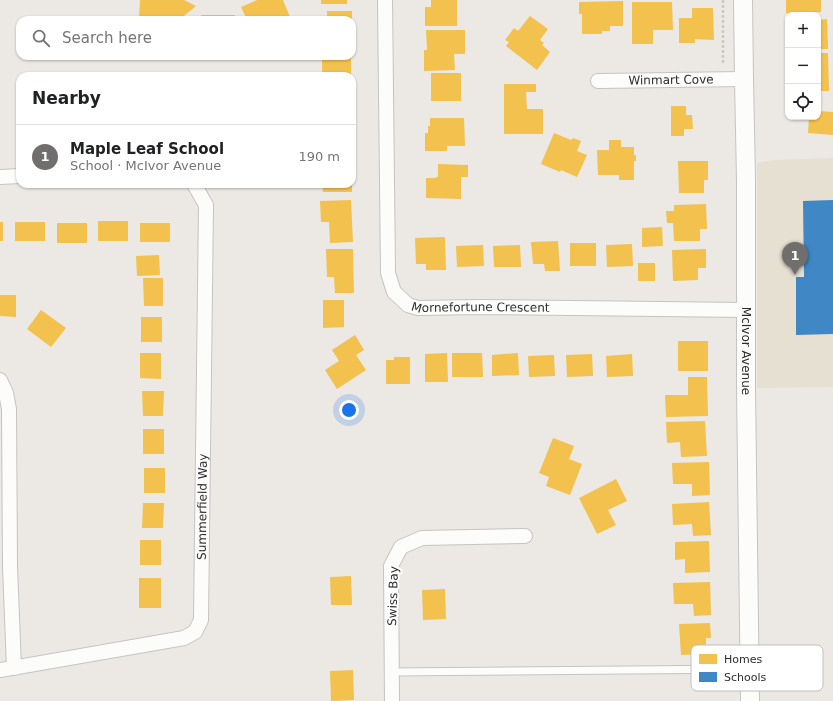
<!DOCTYPE html>
<meta charset="utf-8">
<style>
body{margin:0;font-family:"DejaVu Sans",sans-serif;background:#f2f2f2;color:#202124}
.controls{position:absolute;right:12px;top:12px;display:grid;overflow:hidden;border-radius:8px;box-shadow:0 1px 3px #0004}
.controls button{width:36px;height:36px;display:grid;place-items:center;padding:0;border:0;border-bottom:1px solid #e0e0e0;background:#fff;color:#202124;font:20px sans-serif}
.you{position:absolute;left:349px;top:410px;width:14px;height:14px;margin:-10px;border:3px solid #fff;border-radius:50%;background:#1a73e8;box-shadow:0 0 0 6px #1a73e833}
.badge{display:grid;place-items:center;width:26px;height:26px;border-radius:50%;background:#706f6e;color:#fff;font-size:13px;font-weight:700}
.pin{position:absolute;translate:-50% -33px;filter:drop-shadow(0 1px 2px #0008)}
.pin::after{content:'';position:absolute;top:21px;width:14px;height:12px;background:inherit;clip-path:polygon(0 0,100% 0,50% 100%)}
.list{margin:0;padding:0;list-style:none}
h2{display:flex;justify-content:space-between;align-items:center;height:52px;margin:0;padding:0 16px;font-size:17px}
h2 small{font-size:13px;font-weight:400;color:#757577}
.list li{display:grid;grid-template-columns:26px 1fr auto;gap:12px;align-items:center;box-sizing:border-box;height:64px;padding:0 16px;border-top:1px solid #e0e0e0}
.list b{display:block;font-size:15px;white-space:nowrap}
.list p{margin:0;font-size:13px;white-space:nowrap;color:#757577}
.list em{font-size:13px;font-style:normal;color:#757577}
.icon{flex:none;width:22px;height:22px;fill:none;stroke:currentColor;stroke-width:2;stroke-linecap:round;stroke-linejoin:round}
.map{position:relative;flex:none;width:833px;height:701px;overflow:hidden}
.search{position:absolute;background:#fff;box-shadow:0 1px 3px #0004;left:16px;top:16px;width:340px;height:44px;display:flex;align-items:center;gap:10px;box-sizing:border-box;padding:0 14px;border-radius:12px;color:#757577;font-size:15px}
.panel{position:absolute;background:#fff;box-shadow:0 1px 3px #0004;left:16px;top:72px;width:340px;height:116px;border-radius:12px}
.map>svg:first-child{display:block}
.education{fill:#e6e0d3}
.homes{fill:#f2c14e}
.schools{fill:#3f88c5}
.lines{fill:none;stroke-linecap:round;stroke-linejoin:round}
.service-casing{stroke:#c5c4c5;stroke-width:9}
.minor-casing{stroke:#c5c4c5;stroke-width:16}
.tertiary-casing{stroke:#c5c4c5;stroke-width:20}
.path{stroke:#c9c9c8;stroke-width:2.5;stroke-dasharray:3 2;stroke-linecap:butt}
.service{stroke:#fcfcfb;stroke-width:7}
.minor{stroke:#fcfcfb;stroke-width:14}
.tertiary{stroke:#fcfcfb;stroke-width:18}
.labels{text-anchor:middle;stroke-width:4;stroke-linejoin:round;paint-order:stroke}
.street-label{font-size:12px;fill:#2e2e2e;stroke:#fff}
.key{fill:#fff;stroke:#c0c0c0;stroke-width:1}
.key-label{font-size:11px;fill:#2e2e2e}
</style>
<div class="map">
<svg width="833" height="701" viewBox="0 0 833 701">
<rect width="100%" height="100%" fill="#ece8e4"/>
<path class="education" d="M833 158V387L757 388V163L773 160Z"/>
<g class="homes">
<path d="M140 0H184L196 6 179 20H139Z"/>
<path d="M257 0H283L290 17 282 20H247L241 7Z"/>
<rect x="321" y="0" width="26" height="4"/>
<path d="M431 0H457V26H425V7H431Z"/>
<path d="M786 0H821V12L786 13Z"/>
<path d="M623 1V26H610V31H602V34H582V14H579V2Z"/>
<path d="M632 2H672L673 30H653V44H632Z"/>
<path d="M692 8H713L714 40 695 39V43H679V18H692Z"/>
<rect x="327" y="11" width="25" height="9"/>
<rect x="201" y="15" width="34" height="5"/>
<path d="M530 16 548 29 540 40 544 43 542 45 550 52 537 70 506 46 509 42 505 40 514 28 518 31Z"/>
<path d="M827 19 828 49H818V20Z"/>
<path d="M426 30H465V54H454L455 70 424 71V50H427Z"/>
<path d="M818 53H828L829 91H818Z"/>
<rect x="322" y="58" width="29" height="18"/>
<rect x="431" y="73" width="30" height="28"/>
<path d="M504 84H536V92H526L527 109H543V134H504Z"/>
<path d="M671 106H686V115H692L693 129H684V136H671Z"/>
<path d="M818 111 833 112V135L808 133 809 117H818Z"/>
<path d="M430 118H464L465 146H447V151H425V133H428V126H430Z"/>
<path d="M554 133 571 140 573 138 581 141 577 151 587 155 577 177 561 170 560 172 541 164Z"/>
<path d="M609 140H621V147H634V155H636V161H634V180H619V175H598L597 150H609Z"/>
<path d="M678 161H708V180H704V193H679Z"/>
<path d="M438 164 468 165V177H461V199L426 198V178H436V177H438Z"/>
<path d="M322 184H352V192H323Z"/>
<path d="M351 200 353 242 330 243 329 222H321L320 201Z"/>
<path d="M706 204 707 229H700V241H674L673 223H667L666 211H674V205Z"/>
<rect x="98" y="221" width="30" height="20"/>
<rect x="0" y="222" width="3" height="19"/>
<rect x="15" y="222" width="30" height="19"/>
<rect x="57" y="223" width="30" height="20"/>
<rect x="140" y="223" width="30" height="19"/>
<path d="M662 227 663 246 642 247V228Z"/>
<path d="M445 237 446 270H426V264H416L415 238Z"/>
<path d="M558 241 560 271H545L544 264H533L531 242Z"/>
<rect x="570" y="243" width="26" height="23"/>
<path d="M632 244 633 266 607 267 606 245Z"/>
<path d="M483 245 484 266 457 267 456 246Z"/>
<path d="M520 245 521 267H494L493 246Z"/>
<path d="M326 249H353L354 293H335L334 277H327Z"/>
<path d="M706 249V268H698V280L673 281 672 250Z"/>
<path d="M159 255 160 275 137 276 136 256Z"/>
<rect x="638" y="263" width="17" height="18"/>
<path d="M143 278H163V306H144Z"/>
<path d="M0 295H16V317L0 316Z"/>
<path d="M323 300H344V327L323 328Z"/>
<path d="M41 310 66 328 51 347 27 329Z"/>
<rect x="141" y="317" width="21" height="25"/>
<path d="M355 335 364 350 356 355 366 370 337 389 325 370 339 361 332 350Z"/>
<rect x="678" y="341" width="30" height="30"/>
<path d="M140 353H161V379L140 378Z"/>
<path d="M447 353 448 382H425V354Z"/>
<path d="M452 353H482L483 377H452Z"/>
<path d="M518 353 519 375 492 376V355Z"/>
<path d="M592 354 593 376 567 377 566 355Z"/>
<path d="M632 354 633 376 607 377 606 356Z"/>
<path d="M554 355 555 376 529 377 528 356Z"/>
<path d="M394 357H410V384H386V360H394Z"/>
<path d="M688 377H707L708 416 666 417 665 395H688Z"/>
<path d="M142 391H164L163 416H143Z"/>
<path d="M705 421 707 456 681 457 680 442 667 443 666 422Z"/>
<rect x="143" y="429" width="21" height="25"/>
<path d="M553 438 574 446 569 459 582 464 570 495 546 486 549 477 539 473Z"/>
<path d="M709 462 710 495 692 496V484H673L672 463Z"/>
<rect x="144" y="468" width="21" height="25"/>
<path d="M616 479 627 501 608 510 616 525 597 534 579 498Z"/>
<path d="M709 502 711 535 693 536 692 524 673 525 672 504Z"/>
<path d="M143 503H164L163 528H142Z"/>
<rect x="140" y="540" width="21" height="25"/>
<path d="M709 541 710 572 685 573V559L675 560V542Z"/>
<path d="M351 576 352 605H331L330 577Z"/>
<rect x="139" y="578" width="22" height="30"/>
<path d="M710 582 711 615 694 616 693 604H674L673 583Z"/>
<path d="M445 589 446 619 423 620 422 590Z"/>
<path d="M710 623 711 638H706V654L681 655 679 624Z"/>
<path d="M353 670 354 700 331 701 330 671Z"/>
</g>
<path class="schools" d="M833 200V334L796 335V277H804L803 201Z"/>
<g class="lines">
<g class="service-casing">
<path id="service" d="M392 672 750 669"/>
</g>
<g class="minor-casing">
<g id="minor">
<path id="s1" d="M385 0 388 273 394 292 408 305 418 308 479 307 745 310"/>
<path id="s2" d="M598 81 744 79"/>
<path d="M0 177 20 176"/>
<path d="M0 380 6 393 9 409 10 566 14 668"/>
<path id="s3" d="M0 670 184 638 195 632 201 620 206 205 194 184"/>
<path d="M392 701 391 566 401 547 422 538 525 536"/>
</g>
</g>
<g class="tertiary-casing">
<g id="tertiary">
<path id="s4" d="M743 0 744 79 746 181V389L750 701"/>
</g>
</g>
<path class="path" d="M723 0V65"/>
<use href="#service" class="service"/>
<use href="#minor" class="minor"/>
<use href="#tertiary" class="tertiary"/>
</g>
<g class="labels">
<g class="street-label">
<text dy="4" stroke="none"><textPath href="#s2" startOffset="73">Winmart Cove</textPath></text>
<text dy="4" stroke="none"><textPath href="#s1" startOffset="385">Mornefortune Crescent</textPath></text>
<text dy="4" stroke="none"><textPath href="#s4" startOffset="351">McIvor Avenue</textPath></text>
<text dy="4" stroke="none"><textPath href="#s3" startOffset="326">Summerfield Way</textPath></text>
<text transform="translate(393 596) rotate(-88)" y="4">Swiss Bay</text>
</g>
</g>
<rect x="691" y="645" width="132" height="46" rx="6" class="key"/>
<rect x="699" y="654" width="18" height="10" fill="#f2c14e"/>
<rect x="699" y="672" width="18" height="10" fill="#3f88c5"/>
<g class="key-label">
<text x="724" y="663">Homes</text>
<text x="724" y="681">Schools</text>
</g>
</svg>
<div class="controls">
<button>+</button>
<button>−</button>
<button><svg class="icon" aria-label="locate" viewBox="0 0 24 24"><circle cx="12" cy="12" r="6"/><path d="M12 2v4M12 18v4M2 12h4M18 12h4"/></svg></button>
</div>
<div class="you"></div>
<div class="pin badge" style="left:795px;top:275px">1</div>
<div class="search"><svg class="icon" aria-label="search" viewBox="0 0 24 24"><circle cx="10" cy="10" r="6"/><path d="M15 15l6 6"/></svg>Search here</div>
<section class="panel">
<h2>Nearby<small></small></h2>
<ul class="list">
<li><span class="badge">1</span><div><b>Maple Leaf School</b><p>School · McIvor Avenue</p></div><em>190 m</em></li>
</ul>
</section>
</div>
